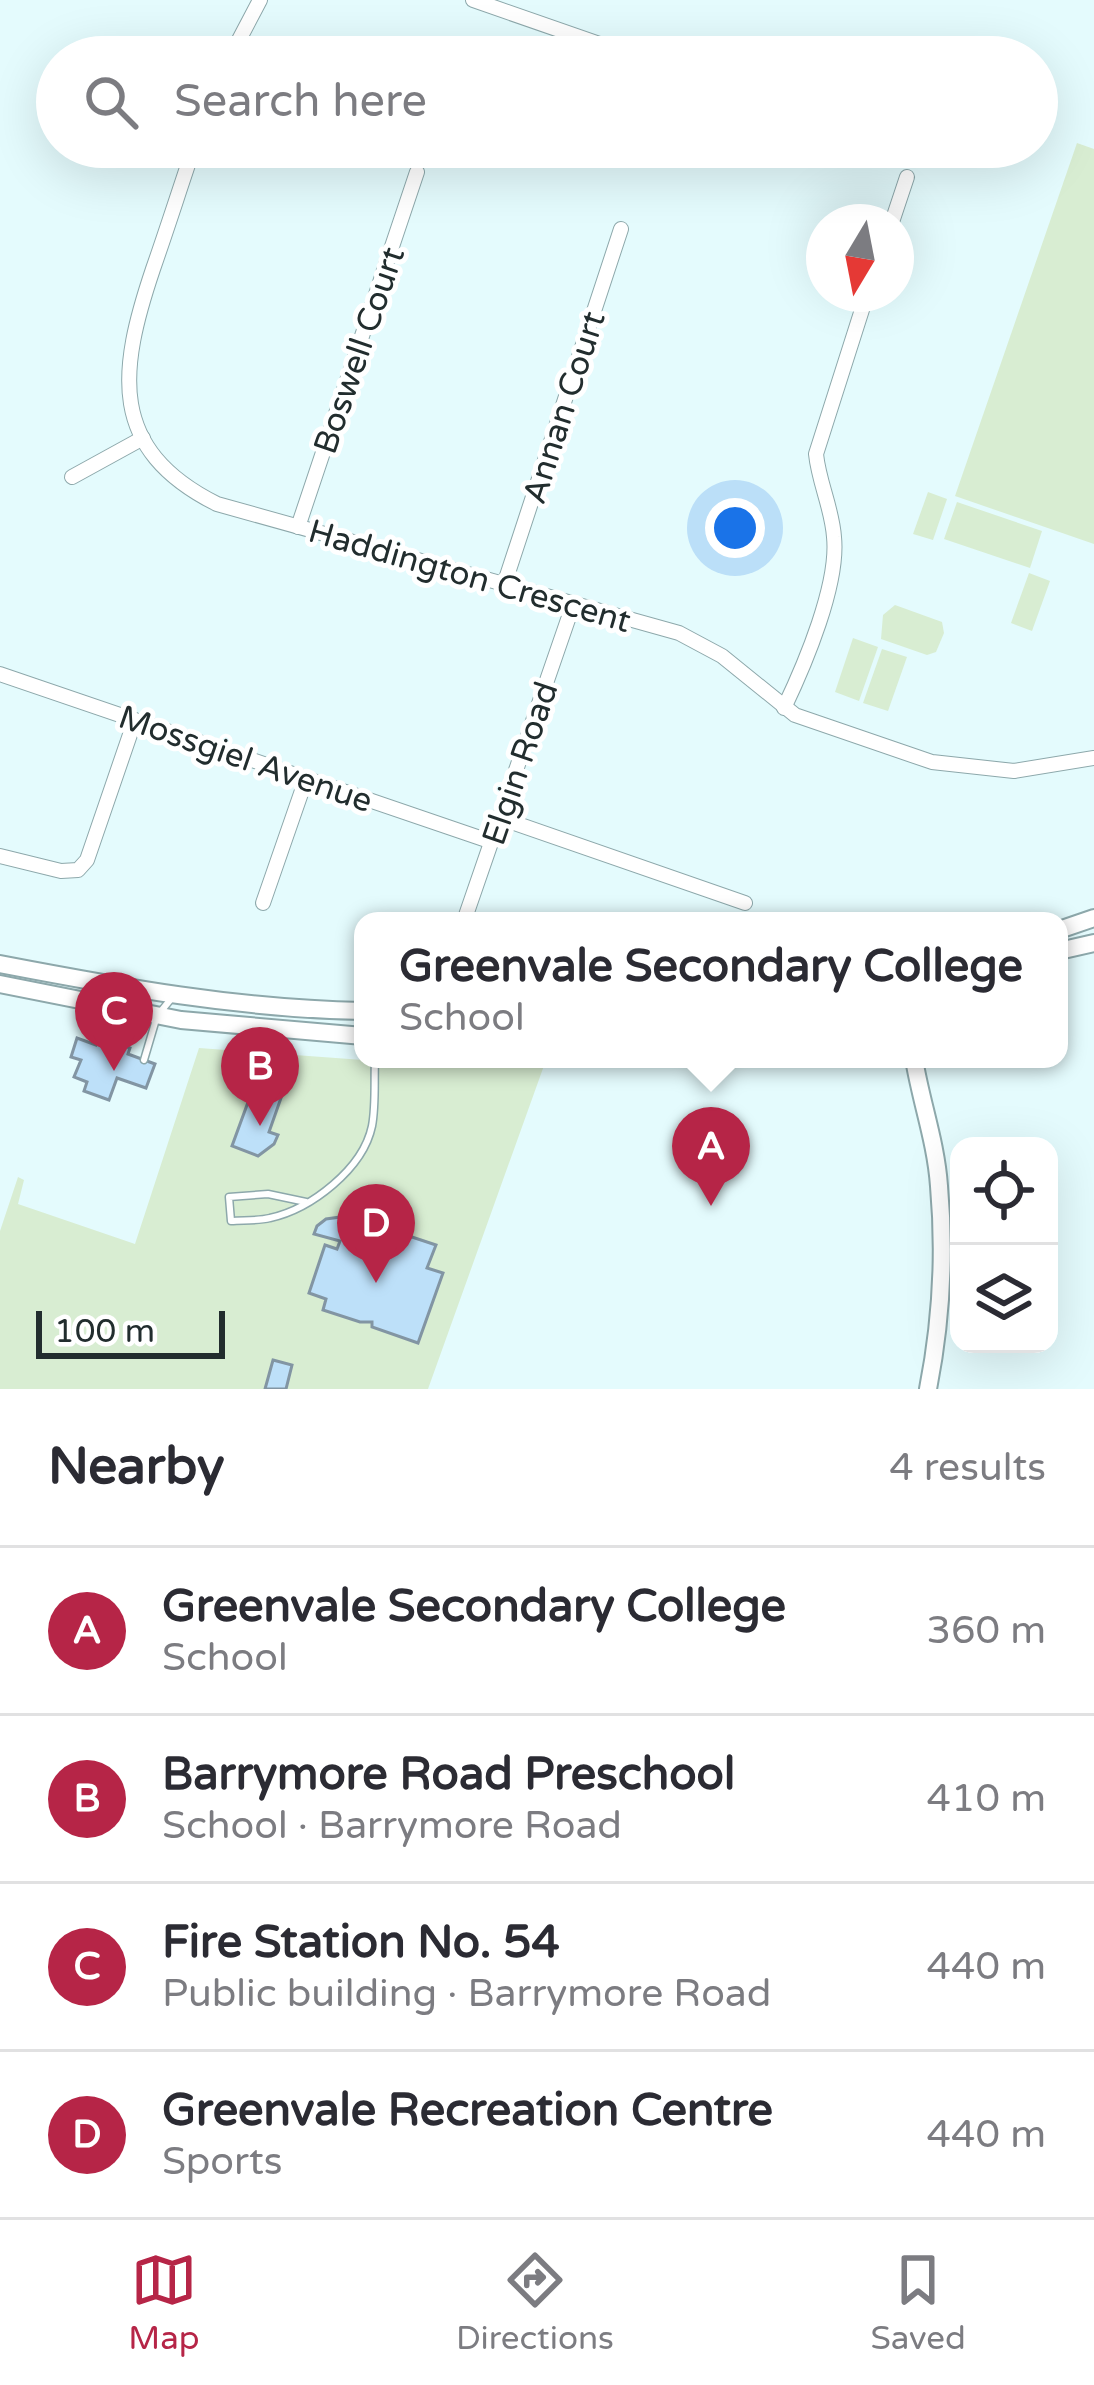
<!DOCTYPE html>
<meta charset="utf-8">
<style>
body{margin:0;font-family:"Varela Round",sans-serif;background:#f2f2f3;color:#2b2b33}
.controls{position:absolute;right:36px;bottom:36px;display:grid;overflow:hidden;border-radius:24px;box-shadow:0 12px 48px #0002}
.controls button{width:108px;height:108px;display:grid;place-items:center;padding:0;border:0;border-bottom:3px solid #e1e1e2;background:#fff;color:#2b2b33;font:60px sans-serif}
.compass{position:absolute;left:806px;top:204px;width:108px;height:108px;border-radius:50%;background:#fff;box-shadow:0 12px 48px #0002;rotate:190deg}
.scale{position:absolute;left:36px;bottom:30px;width:189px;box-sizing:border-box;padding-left:12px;border:6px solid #222d2e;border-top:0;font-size:33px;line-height:42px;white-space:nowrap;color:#222d2e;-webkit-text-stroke:9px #fff;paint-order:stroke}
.you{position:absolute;left:735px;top:528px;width:42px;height:42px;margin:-30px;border:9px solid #fff;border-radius:50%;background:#1a73e8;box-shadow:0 0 0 18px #1a73e833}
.badge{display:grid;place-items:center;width:78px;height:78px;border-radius:50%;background:#b62547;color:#fff;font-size:39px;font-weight:700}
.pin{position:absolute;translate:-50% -99px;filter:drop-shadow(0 3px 6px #0008)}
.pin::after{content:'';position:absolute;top:63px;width:42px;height:36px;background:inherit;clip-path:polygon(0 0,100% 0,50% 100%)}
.popup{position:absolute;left:354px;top:912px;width:714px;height:156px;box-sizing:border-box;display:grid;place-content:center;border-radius:24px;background:#fff;filter:drop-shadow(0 3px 9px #0005);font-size:39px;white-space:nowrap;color:#7c7c81}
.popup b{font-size:45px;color:#2b2b33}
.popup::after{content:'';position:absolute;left:50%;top:100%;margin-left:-24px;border:24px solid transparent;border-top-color:#fff}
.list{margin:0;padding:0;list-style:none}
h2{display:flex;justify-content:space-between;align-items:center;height:156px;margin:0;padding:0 48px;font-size:51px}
h2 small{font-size:39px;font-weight:400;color:#7c7c81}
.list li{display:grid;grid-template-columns:78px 1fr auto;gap:36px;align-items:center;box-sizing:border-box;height:168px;padding:0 48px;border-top:3px solid #e1e1e2}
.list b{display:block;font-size:45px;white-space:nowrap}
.list p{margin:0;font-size:39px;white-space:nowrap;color:#7c7c81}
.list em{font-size:39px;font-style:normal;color:#7c7c81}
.icon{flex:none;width:66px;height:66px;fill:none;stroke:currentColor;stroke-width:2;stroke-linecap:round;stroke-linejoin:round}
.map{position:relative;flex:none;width:1094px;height:1389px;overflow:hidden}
.search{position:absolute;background:#fff;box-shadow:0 12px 48px #0002;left:36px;right:36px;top:36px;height:132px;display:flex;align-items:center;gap:30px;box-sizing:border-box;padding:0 42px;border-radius:66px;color:#7c7c81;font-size:45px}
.sheet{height:828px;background:#fff}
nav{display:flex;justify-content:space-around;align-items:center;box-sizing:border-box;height:168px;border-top:3px solid #e1e1e2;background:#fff;font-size:33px;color:#7c7c81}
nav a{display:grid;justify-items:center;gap:6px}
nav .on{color:#b62547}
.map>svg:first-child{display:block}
.green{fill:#d8edd2}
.building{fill:#bde0f9;stroke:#8295a3;stroke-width:3}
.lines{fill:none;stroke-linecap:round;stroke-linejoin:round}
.service-casing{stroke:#8da8ab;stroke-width:9}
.minor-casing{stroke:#8da8ab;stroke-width:16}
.tertiary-casing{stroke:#8da8ab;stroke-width:20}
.service{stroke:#fff;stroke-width:6}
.minor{stroke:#fff;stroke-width:14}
.tertiary{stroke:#fff;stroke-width:16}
.labels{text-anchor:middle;stroke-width:10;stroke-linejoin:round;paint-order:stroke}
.street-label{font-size:33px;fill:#222d2e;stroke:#fff}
</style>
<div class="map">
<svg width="1094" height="1389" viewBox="0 0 1094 1389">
<rect width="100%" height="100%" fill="#e4fbfd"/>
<g class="green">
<path d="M1077 143 1094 149V544L955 496Z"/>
<path d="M928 492 947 499 933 540 913 534Z"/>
<path d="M957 502 1042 531 1030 568 944 539Z"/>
<path d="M1029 573 1050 581 1032 631 1011 623Z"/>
<path d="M895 605 942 622 944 633 936 652 927 655 881 639 883 615Z"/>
<path d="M853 638 878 647 859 701 835 692Z"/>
<path d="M882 649 907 657 888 711 863 703Z"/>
<path d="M199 1048 363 1060 404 1067 546 1060 428 1389H0V1231L18 1177 24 1180 18 1204 135 1244Z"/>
</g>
<g class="building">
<path d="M99 1037 130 1048 128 1054 155 1064 146 1088 117 1078 109 1100 84 1091 87 1082 74 1077 81 1060 71 1057 77 1038 96 1045Z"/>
<path d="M259 1091 281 1098 269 1132 278 1135 274 1144 258 1156 232 1146 251 1094 256 1096Z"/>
<path d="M355 1215 356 1228 388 1229 436 1245 427 1268 443 1273 418 1343 372 1327V1322H360L323 1310 326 1299 309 1293 325 1245 337 1249 340 1241 314 1234 317 1226 326 1219Z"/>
<path d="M273 1360 292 1365 286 1389H265Z"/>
</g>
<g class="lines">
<g class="service-casing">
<g id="service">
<path d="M144 1060 157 1016 171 999"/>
<path d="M306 1202 268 1194 229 1197 231 1221C243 1220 258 1221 270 1218 311 1209 363 1169 372 1126 376 1105 374 1080 375 1059"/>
</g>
</g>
<g class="minor-casing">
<g id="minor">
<path d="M473 0 637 57"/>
<path d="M230 57 260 0"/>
<path d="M194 147C180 188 167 229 153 269 119 370 107 449 217 504L679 633 722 656 795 715 932 762 1014 771 1094 758"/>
<path d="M892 222 907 177"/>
<path d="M72 477 143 438"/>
<path d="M298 527 417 172"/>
<path d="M504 585 621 229"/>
<path d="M0 674 492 842"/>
<path d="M784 708C805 664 839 584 834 537 832 508 819 483 816 454L867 294"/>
<path d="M500 818 745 903"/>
<path d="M0 856 61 871 78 870 87 860 135 720"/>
<path d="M263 903 306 779"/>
<path d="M464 921 573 605"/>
</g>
</g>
<g class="tertiary-casing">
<g id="tertiary">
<path d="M1059 930 1094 918"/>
<path d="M1059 951 1094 943"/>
<path d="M0 964C120 987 240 1009 363 1011"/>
<path d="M0 984 181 1020 363 1036"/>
<path d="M914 1059C921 1102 936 1142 939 1186 945 1254 941 1323 928 1389"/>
</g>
</g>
<use href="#service" class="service"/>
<use href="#minor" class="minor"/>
<use href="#tertiary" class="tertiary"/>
</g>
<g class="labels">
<g class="street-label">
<text transform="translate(358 350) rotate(-71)" y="12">Boswell Court</text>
<text transform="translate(563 407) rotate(-72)" y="12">Annan Court</text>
<text transform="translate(470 575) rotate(16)" y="12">Haddington Crescent</text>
<text transform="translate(246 758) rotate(19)" y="12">Mossgiel Avenue</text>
<text transform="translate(519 763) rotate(-71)" y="12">Elgin Road</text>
</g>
</g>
</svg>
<div class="controls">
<button><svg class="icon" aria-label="locate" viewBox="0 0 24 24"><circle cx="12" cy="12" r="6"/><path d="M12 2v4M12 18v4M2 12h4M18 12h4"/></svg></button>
<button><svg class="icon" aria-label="layers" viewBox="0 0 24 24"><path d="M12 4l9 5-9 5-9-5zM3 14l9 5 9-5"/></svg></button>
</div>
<svg class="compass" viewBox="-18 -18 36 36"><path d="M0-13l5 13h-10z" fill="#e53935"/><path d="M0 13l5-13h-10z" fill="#7c7c81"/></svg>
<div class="scale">100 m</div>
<div class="you"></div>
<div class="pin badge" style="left:711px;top:1206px">A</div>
<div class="popup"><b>Greenvale Secondary College</b>School</div>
<div class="pin badge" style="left:260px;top:1126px">B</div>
<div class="pin badge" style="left:114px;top:1071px">C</div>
<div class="pin badge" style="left:376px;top:1283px">D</div>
<div class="search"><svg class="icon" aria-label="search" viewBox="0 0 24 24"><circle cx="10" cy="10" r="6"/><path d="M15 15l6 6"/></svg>Search here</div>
</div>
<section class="sheet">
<h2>Nearby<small>4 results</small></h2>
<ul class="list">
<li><span class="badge">A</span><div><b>Greenvale Secondary College</b><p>School</p></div><em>360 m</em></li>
<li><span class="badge">B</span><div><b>Barrymore Road Preschool</b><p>School · Barrymore Road</p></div><em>410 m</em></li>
<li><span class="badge">C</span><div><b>Fire Station No. 54</b><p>Public building · Barrymore Road</p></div><em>440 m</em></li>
<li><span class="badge">D</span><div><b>Greenvale Recreation Centre</b><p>Sports</p></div><em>440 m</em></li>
</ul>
</section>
<nav>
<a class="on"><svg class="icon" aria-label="map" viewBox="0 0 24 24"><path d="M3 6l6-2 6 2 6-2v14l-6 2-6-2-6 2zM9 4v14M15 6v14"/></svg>Map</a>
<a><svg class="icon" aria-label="directions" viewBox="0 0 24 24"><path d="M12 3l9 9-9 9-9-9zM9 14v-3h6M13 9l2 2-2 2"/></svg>Directions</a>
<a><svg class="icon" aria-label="saved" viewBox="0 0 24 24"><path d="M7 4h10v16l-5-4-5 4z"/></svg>Saved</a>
</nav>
